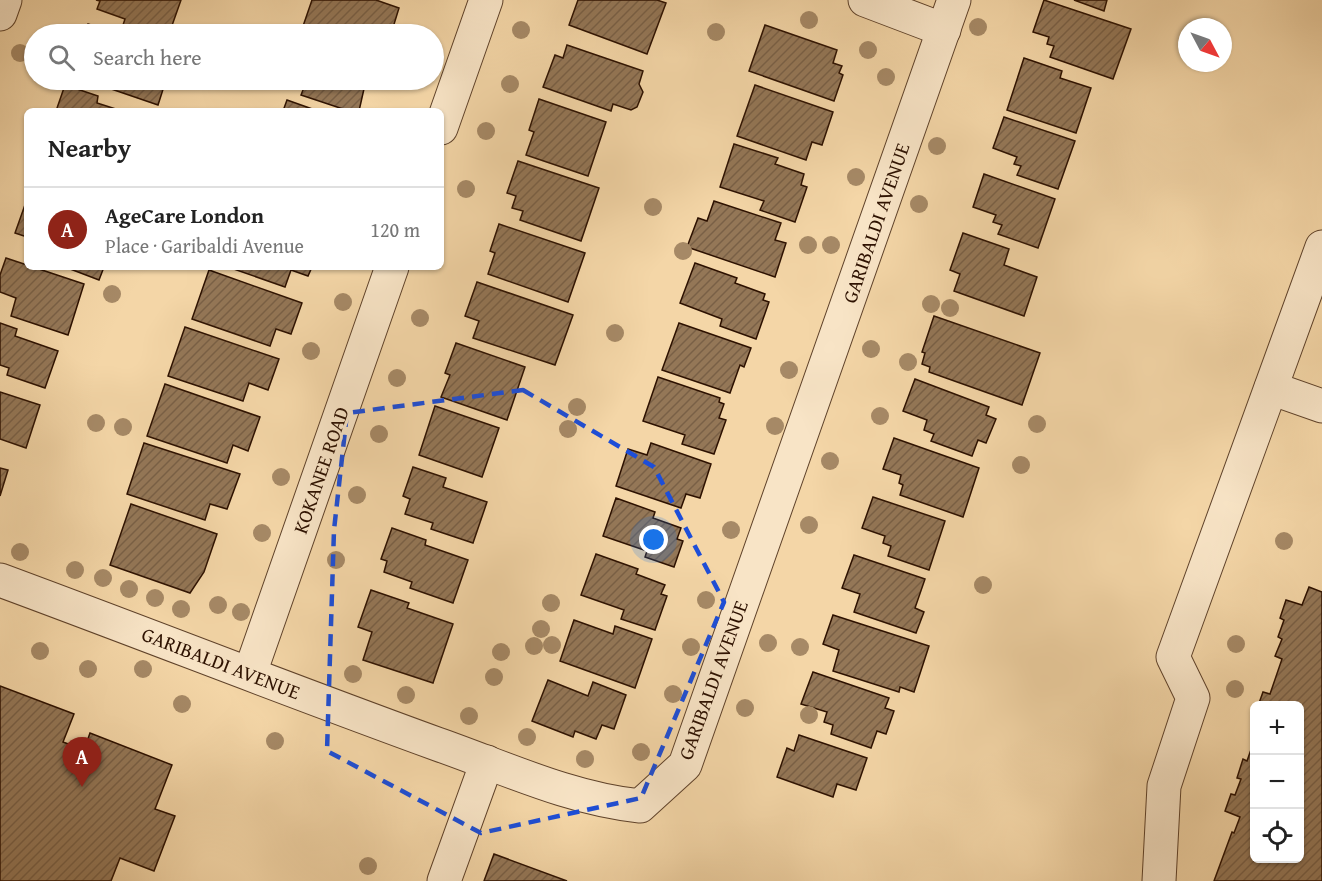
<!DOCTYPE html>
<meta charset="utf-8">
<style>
body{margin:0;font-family:"Gentium Book Plus",serif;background:#f2f2f2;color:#222}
.controls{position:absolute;right:18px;bottom:18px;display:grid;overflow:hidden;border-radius:9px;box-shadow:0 2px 4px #0004}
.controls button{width:54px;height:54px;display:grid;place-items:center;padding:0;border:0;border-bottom:2px solid #e0e0e0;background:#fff;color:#222;font:30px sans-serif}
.compass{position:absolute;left:1178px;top:18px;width:54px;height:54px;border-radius:50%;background:#fff;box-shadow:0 2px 4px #0004;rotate:131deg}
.you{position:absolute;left:654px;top:540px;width:21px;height:21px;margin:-15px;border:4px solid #fff;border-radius:50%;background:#1a73e8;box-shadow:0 0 0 9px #1a73e833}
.badge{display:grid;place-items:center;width:39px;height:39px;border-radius:50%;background:#8f2418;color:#fff;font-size:20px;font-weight:700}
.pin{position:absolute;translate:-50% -50px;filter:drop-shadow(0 2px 3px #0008)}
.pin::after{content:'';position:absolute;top:32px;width:21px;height:18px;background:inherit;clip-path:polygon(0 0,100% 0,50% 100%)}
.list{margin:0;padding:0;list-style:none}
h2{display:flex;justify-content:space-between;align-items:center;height:78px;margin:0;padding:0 24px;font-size:26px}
h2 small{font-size:20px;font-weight:400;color:#767676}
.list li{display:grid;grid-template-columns:39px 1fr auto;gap:18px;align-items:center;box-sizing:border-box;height:84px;padding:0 24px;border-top:2px solid #e0e0e0}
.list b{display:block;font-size:22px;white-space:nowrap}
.list p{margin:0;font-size:20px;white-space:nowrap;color:#767676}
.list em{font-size:20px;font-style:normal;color:#767676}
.icon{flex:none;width:33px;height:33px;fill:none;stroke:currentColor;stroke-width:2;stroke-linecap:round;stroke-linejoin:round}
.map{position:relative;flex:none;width:1322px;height:881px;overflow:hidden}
.search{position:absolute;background:#fff;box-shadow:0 2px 4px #0004;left:24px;top:24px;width:420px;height:66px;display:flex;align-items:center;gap:15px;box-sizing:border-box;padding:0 21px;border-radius:33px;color:#767676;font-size:22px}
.panel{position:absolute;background:#fff;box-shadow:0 2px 4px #0004;left:24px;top:108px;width:420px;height:162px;border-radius:9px}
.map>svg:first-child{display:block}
.building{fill:url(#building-hatch);stroke:#2d1100;stroke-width:1.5}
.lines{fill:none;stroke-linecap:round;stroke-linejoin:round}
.minor-casing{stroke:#5f422a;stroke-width:35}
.minor{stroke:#f8e4c6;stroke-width:33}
.tree{fill:#a68966}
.marked{fill:none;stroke:#1d4ed8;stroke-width:4.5;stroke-dasharray:12 8;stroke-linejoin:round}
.labels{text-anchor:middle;stroke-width:6;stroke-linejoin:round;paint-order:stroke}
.street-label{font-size:20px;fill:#2d1100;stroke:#f8e4c6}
</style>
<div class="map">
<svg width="1322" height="881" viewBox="0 0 1322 881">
<defs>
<pattern id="building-hatch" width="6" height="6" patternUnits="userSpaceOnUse" patternTransform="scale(1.5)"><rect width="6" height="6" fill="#947757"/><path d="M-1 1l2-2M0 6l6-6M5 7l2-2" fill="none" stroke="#796046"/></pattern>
</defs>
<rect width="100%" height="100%" fill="#f4d6a7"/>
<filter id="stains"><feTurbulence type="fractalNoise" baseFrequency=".00333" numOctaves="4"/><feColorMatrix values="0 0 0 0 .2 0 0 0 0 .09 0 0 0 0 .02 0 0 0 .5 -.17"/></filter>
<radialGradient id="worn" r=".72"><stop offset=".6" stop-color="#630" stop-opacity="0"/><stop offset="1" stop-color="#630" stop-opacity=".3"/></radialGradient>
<g class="building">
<path d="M96 0H181L169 34H149L123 25 125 19 97 9 100 1Z"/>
<path d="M312 0H376L399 8 391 34H371L357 30 355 34H310L301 32Z"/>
<path d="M578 0H657L666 3 647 54 569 25Z"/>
<path d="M1044 0 1131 29 1113 79 1050 57 1054 46 1047 44 1049 37 1033 32Z"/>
<path d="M1074 0H1107L1104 11Z"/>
<path d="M88 24 119 34H84Z"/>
<path d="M765 25 837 50 833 63 842 66 839 73 843 75 834 101 749 71Z"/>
<path d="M567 45 643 71 639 84 643 92 637 107 631 110 613 104 611 111 543 87 555 55 563 58Z"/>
<path d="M1024 58 1062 71 1060 78 1091 88 1076 133 1007 110Z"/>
<path d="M85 80H166L158 105Z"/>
<path d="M307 80H366L359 111H349L301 95Z"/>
<path d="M65 85 98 96 97 103 122 111H56Z"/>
<path d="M755 85 833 112 822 145 812 142 806 160 737 136Z"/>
<path d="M539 99 606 122 588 176 526 155 534 132 529 130Z"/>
<path d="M287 100 318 111H283Z"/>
<path d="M1004 117 1075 141 1058 189 1017 175 1021 166 1014 164 1017 157 993 148Z"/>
<path d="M734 144 778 158 775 164 804 174 801 185 807 187 795 222 760 210 764 201 720 187Z"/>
<path d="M518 161 599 188 581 241 520 220 523 211 512 208 516 196 507 193Z"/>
<path d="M984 174 1055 199 1038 248 998 234 1002 225 993 222 996 215 973 207Z"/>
<path d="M714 201 781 223 775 240 786 243 775 277 687 247 698 218 707 221Z"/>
<path d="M26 202H27V237L15 233Z"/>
<path d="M499 224 585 253 568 302 488 274 495 253 490 251Z"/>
<path d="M963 233 1009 249 1004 265 1037 277 1024 316 954 291 960 274 950 270Z"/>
<path d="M6 258 84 284 68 335 11 316 16 298 0 292V275Z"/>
<path d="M695 263 737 278 735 283 765 294 763 300 769 302 756 339 720 326 722 319 680 303Z"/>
<path d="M65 267H104L99 280Z"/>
<path d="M228 267H312L308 276 291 270 285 287Z"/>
<path d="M209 270 302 303 291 334 276 329 270 346 192 319Z"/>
<path d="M477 282 573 315 555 365 473 338 479 321 465 316Z"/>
<path d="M934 316 1040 353 1022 405 929 372 930 367 922 364 925 353 922 352Z"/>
<path d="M0 323 17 329 15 336 58 351 45 388 7 375 9 368 0 365Z"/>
<path d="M679 323 751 348 744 367 740 365 730 393 662 370Z"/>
<path d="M185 327 279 359 268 390 249 383 243 401 168 376Z"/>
<path d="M456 343 525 367 507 420 441 397 450 375 445 373Z"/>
<path d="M658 377 720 398 719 402 724 404 719 418 726 420 714 454 682 444 685 435 643 421Z"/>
<path d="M915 379 989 407 986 415 996 419 986 443 978 440 972 456 931 441 934 434 924 430 927 420 903 411Z"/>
<path d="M165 384 260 417 248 451 233 445 227 463 147 436Z"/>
<path d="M0 392 40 405 26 448 0 439Z"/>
<path d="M435 406 499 428 482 477 419 455Z"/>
<path d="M894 438 979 468 963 517 900 495 903 485 899 483 901 475 883 469Z"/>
<path d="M144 443 240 474 227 509 210 504 205 520 127 494Z"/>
<path d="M651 443 711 464 700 498 686 494 681 508 616 486 628 449 647 455Z"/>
<path d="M413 467 446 478 443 487 487 502 473 543 431 529 433 523 405 514 410 499 403 496Z"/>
<path d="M0 468 8 470 0 496Z"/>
<path d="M873 497 945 521 929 570 888 556 891 546 883 543 885 536 862 528Z"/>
<path d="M616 498 655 512 653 518 681 528 677 539 683 541 674 567 645 557 647 551 603 536Z"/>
<path d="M131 504 217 534 204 572 190 593 110 565Z"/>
<path d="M392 528 426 540 425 545 468 560 453 603 410 588 412 582 384 572 387 561 381 559Z"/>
<path d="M596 554 638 569 636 574 665 585 661 594 667 596 655 630 621 619 624 610 581 595Z"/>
<path d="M854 555 925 579 915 608 924 612 916 633 854 612 860 594 842 588Z"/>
<path d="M1309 587 1322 592V881H1214L1232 832 1234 833 1240 817 1225 811 1231 794 1235 795 1241 779 1237 778 1243 759 1247 761 1254 741V858H1300V706H1258L1263 692 1270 694 1282 659 1275 656 1282 639 1278 637 1284 620 1280 618 1286 600 1302 605Z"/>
<path d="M371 590 409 603 407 608 453 624 433 683 363 660 372 632 358 627Z"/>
<path d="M833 615 929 646 914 692 900 687 899 692 833 671 839 650 823 644Z"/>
<path d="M574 620 613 634 615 626 652 639 635 688 560 661Z"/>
<path d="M813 672 889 698 885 708 894 711 886 734 877 731 871 748 831 734 833 725 824 722 827 712 801 704Z"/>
<path d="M548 680 588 696 593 682 626 695 614 729 602 725 596 739 575 731 573 737 532 721Z"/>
<path d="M0 686 74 714 63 742 84 750 90 733 172 765 155 809 175 816 154 871 120 858 111 881H0Z"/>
<path d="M799 735 867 758 856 790 837 784 833 797 777 777 787 748 794 751Z"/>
<path d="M494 854 567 881H484Z"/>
</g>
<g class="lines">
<g class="minor-casing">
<g id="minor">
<path d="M865 0 944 30"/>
<path d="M0 14 5 0"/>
<path d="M441 128 486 0"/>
<path d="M1271 388 1322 406"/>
<path d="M0 580C146 634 291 691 437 744 503 767 570 799 640 806L685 765 954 0"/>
<path d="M250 673 392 267"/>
<path d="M444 881 487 762"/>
<path d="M1159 881 1164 786 1193 698 1173 657 1322 247"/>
</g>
</g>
<use href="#minor" class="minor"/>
</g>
<g class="tree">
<circle cx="809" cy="20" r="9"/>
<circle cx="978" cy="27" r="9"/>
<circle cx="521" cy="30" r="9"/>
<circle cx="716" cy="32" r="9"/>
<circle cx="868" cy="50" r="9"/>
<circle cx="20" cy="53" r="9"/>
<circle cx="886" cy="77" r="9"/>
<circle cx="510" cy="84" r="9"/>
<circle cx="486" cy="131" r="9"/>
<circle cx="937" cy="146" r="9"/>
<circle cx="856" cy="177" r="9"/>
<circle cx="466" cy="189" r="9"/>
<circle cx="919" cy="204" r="9"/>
<circle cx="653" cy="207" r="9"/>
<circle cx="808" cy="245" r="9"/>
<circle cx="831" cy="245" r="9"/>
<circle cx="683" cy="251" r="9"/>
<circle cx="112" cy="294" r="9"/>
<circle cx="343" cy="302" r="9"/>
<circle cx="931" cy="304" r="9"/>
<circle cx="950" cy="308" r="9"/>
<circle cx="420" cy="318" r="9"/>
<circle cx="615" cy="333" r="9"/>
<circle cx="871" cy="349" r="9"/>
<circle cx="311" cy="351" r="9"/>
<circle cx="908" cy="362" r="9"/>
<circle cx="789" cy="370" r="9"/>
<circle cx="397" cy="378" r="9"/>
<circle cx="577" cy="407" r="9"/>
<circle cx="880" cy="416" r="9"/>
<circle cx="96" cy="423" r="9"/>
<circle cx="1037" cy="424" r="9"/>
<circle cx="775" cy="426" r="9"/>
<circle cx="123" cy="427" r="9"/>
<circle cx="568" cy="429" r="9"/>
<circle cx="379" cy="434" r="9"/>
<circle cx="830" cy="461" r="9"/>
<circle cx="1021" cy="465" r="9"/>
<circle cx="281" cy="477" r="9"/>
<circle cx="357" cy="495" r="9"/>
<circle cx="809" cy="525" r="9"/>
<circle cx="731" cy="530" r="9"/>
<circle cx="262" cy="533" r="9"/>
<circle cx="1284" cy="541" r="9"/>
<circle cx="20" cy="552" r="9"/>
<circle cx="336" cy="560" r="9"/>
<circle cx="75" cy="570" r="9"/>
<circle cx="103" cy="578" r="9"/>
<circle cx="983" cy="585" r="9"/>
<circle cx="129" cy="589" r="9"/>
<circle cx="155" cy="598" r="9"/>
<circle cx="706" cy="600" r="9"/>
<circle cx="551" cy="603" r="9"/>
<circle cx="218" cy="605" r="9"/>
<circle cx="181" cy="609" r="9"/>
<circle cx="241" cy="612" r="9"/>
<circle cx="541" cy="629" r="9"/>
<circle cx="768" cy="643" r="9"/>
<circle cx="1236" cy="644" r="9"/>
<circle cx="552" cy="645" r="9"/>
<circle cx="534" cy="646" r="9"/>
<circle cx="691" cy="647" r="9"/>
<circle cx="800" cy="647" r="9"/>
<circle cx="40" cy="651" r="9"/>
<circle cx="501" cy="652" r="9"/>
<circle cx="88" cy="669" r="9"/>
<circle cx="143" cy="669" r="9"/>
<circle cx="353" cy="674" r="9"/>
<circle cx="494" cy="677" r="9"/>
<circle cx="1235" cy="689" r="9"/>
<circle cx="673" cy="694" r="9"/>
<circle cx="406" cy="695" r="9"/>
<circle cx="182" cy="704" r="9"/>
<circle cx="745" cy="708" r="9"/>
<circle cx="809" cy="715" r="9"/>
<circle cx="469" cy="716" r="9"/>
<circle cx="527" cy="737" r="9"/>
<circle cx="275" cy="741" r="9"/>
<circle cx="641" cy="752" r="9"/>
<circle cx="585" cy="759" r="9"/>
<circle cx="368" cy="866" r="9"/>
</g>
<path class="marked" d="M523 390 654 467 724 602 641 798 481 833 327 751 334 530 347 413Z"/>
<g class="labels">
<g class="street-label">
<text transform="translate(876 223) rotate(-71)" y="7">GARIBALDI AVENUE</text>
<text transform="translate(321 470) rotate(-71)" y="7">KOKANEE ROAD</text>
<text transform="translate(221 663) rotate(21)" y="7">GARIBALDI AVENUE</text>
<text transform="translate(713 680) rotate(-70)" y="7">GARIBALDI AVENUE</text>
</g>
</g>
<rect width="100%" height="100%" filter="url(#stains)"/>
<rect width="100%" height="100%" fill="url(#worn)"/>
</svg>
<div class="controls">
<button>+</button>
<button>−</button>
<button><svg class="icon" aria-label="locate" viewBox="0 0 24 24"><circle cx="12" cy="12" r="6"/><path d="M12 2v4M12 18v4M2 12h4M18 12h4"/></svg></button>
</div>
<svg class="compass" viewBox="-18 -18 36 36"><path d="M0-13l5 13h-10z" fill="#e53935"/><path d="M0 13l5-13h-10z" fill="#767676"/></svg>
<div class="you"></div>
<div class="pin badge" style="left:82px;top:787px">A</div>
<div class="search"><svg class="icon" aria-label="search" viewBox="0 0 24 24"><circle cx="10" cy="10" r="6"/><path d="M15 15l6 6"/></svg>Search here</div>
<section class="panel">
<h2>Nearby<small></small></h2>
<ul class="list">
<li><span class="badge">A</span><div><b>AgeCare London</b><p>Place · Garibaldi Avenue</p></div><em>120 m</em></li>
</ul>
</section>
</div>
